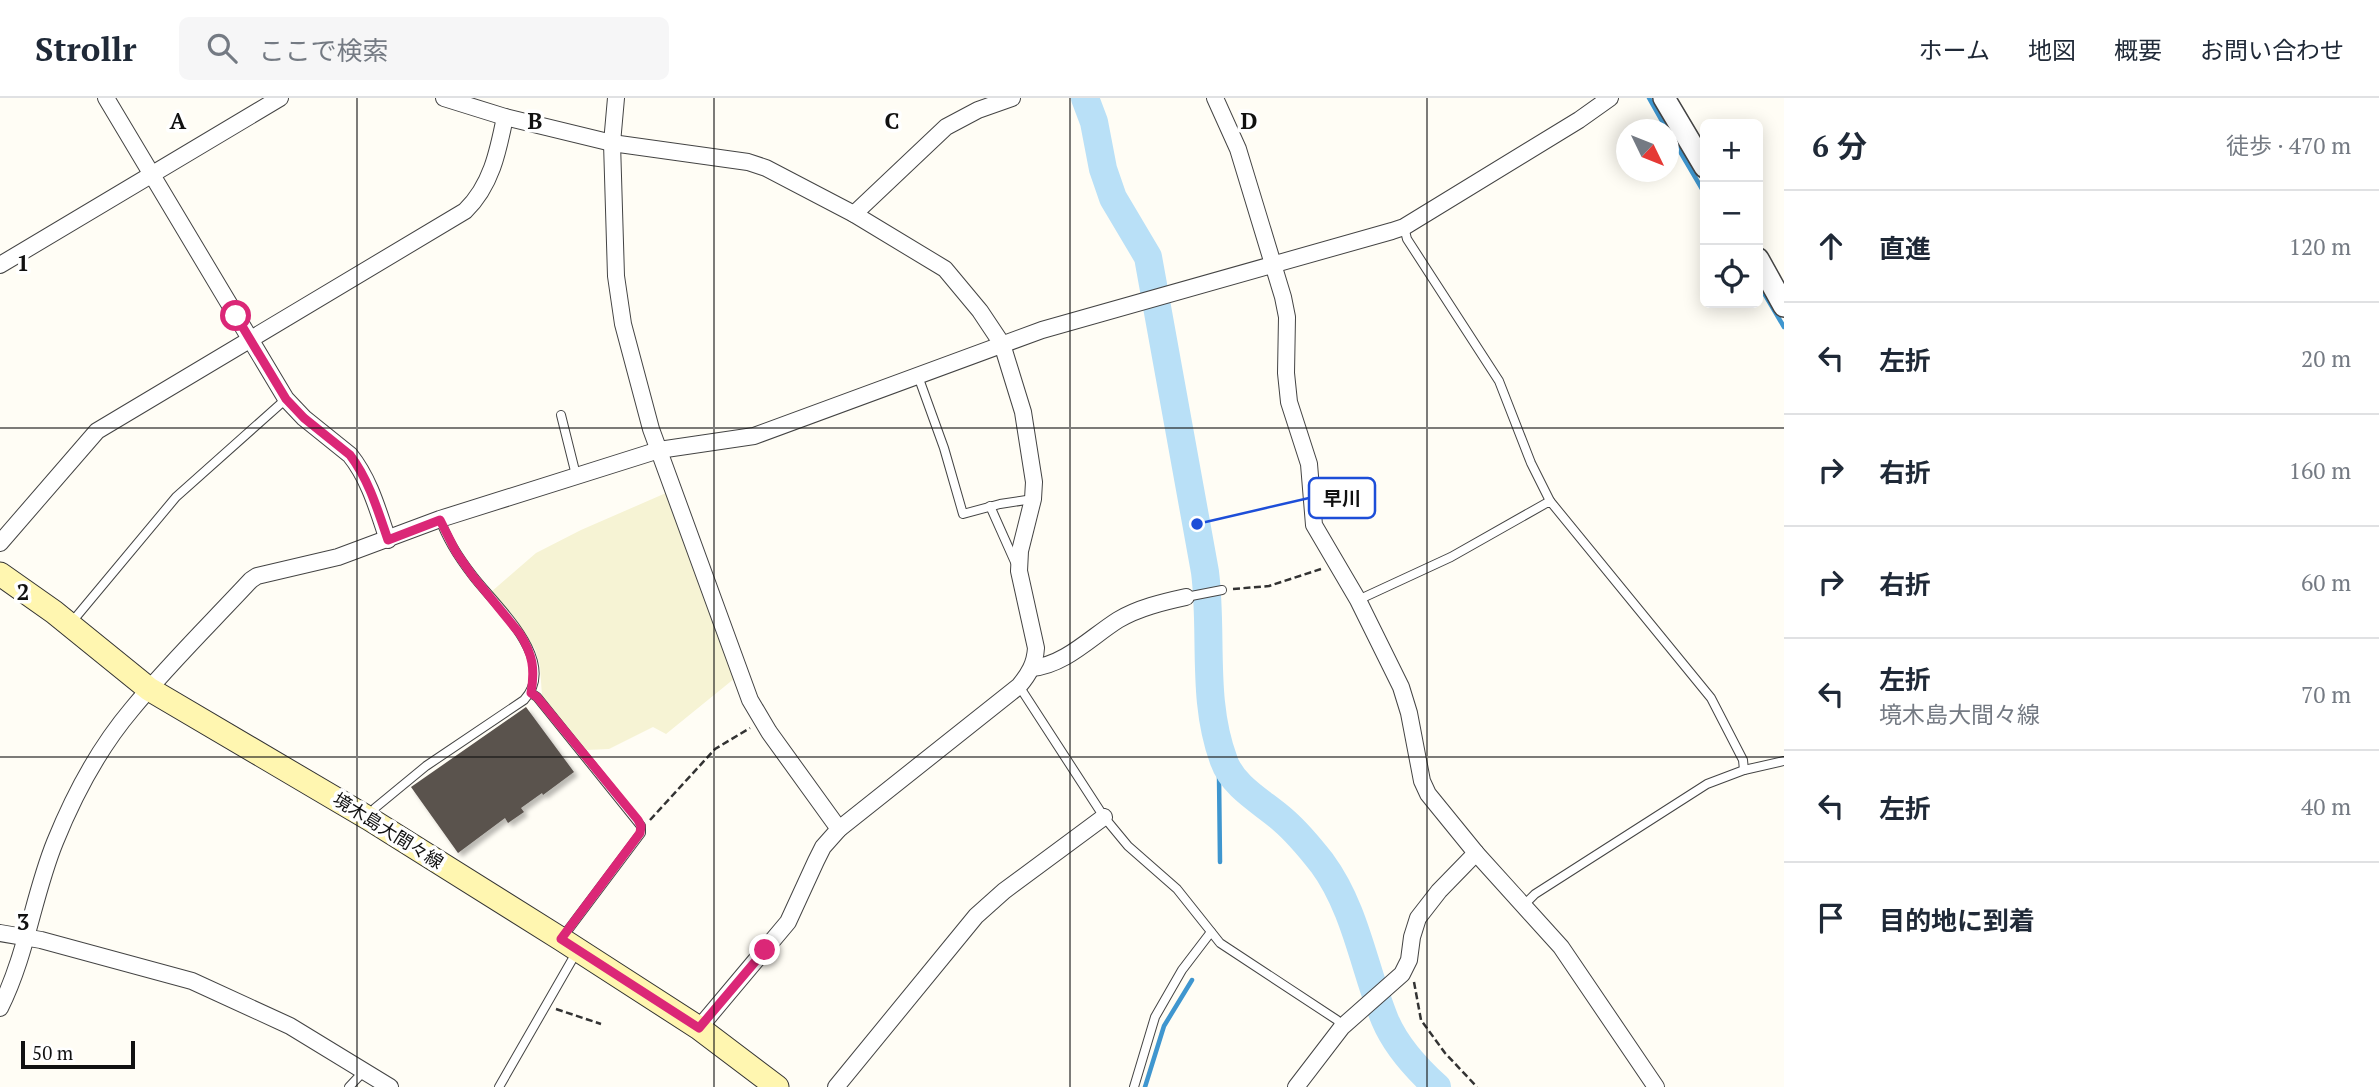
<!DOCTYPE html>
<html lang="ja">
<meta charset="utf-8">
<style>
body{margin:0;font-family:"PT Serif","Noto Sans JP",serif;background:#f6f6f7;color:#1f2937}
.controls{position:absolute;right:21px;top:21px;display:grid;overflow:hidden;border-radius:10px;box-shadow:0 4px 18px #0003}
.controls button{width:63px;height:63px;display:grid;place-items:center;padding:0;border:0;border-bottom:2px solid #e0e1e3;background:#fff;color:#1f2937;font:35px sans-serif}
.compass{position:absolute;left:1616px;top:21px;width:63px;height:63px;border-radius:50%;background:#fff;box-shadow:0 4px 18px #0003;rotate:133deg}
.scale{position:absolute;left:21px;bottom:18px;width:114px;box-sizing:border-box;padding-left:7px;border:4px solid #111;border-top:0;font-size:19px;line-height:24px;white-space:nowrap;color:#111;-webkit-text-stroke:5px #fff;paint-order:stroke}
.stop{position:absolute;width:21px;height:21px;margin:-16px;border:5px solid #db2777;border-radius:50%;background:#fff}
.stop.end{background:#db2777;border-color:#fff;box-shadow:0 2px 7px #0008}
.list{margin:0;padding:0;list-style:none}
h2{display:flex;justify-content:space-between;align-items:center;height:91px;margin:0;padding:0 28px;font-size:30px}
h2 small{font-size:23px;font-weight:400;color:#747a83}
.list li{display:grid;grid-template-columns:46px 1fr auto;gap:21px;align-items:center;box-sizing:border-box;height:112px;padding:0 28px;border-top:2px solid #e0e1e3}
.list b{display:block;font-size:26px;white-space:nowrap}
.list p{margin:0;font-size:23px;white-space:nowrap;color:#747a83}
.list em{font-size:23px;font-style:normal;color:#747a83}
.icon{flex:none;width:38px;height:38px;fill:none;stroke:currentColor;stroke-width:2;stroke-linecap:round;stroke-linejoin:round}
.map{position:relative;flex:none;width:1784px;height:989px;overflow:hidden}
header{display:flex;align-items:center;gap:42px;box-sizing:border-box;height:98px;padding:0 35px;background:#fff;border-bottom:2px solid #e0e1e3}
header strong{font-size:33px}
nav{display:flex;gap:38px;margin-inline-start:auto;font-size:24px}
.search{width:490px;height:63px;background:#f6f6f7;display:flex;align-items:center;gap:18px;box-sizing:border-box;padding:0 24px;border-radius:10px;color:#747a83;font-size:26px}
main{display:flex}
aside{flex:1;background:#fff}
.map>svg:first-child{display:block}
.farmland{fill:#f6f3d4}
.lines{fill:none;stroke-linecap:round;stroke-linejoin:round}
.stream{stroke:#3f96cf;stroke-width:4.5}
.river{stroke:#b9e0f7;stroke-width:28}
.building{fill:#5a524d;filter:url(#shadow)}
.service-casing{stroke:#444;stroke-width:10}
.minor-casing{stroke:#444;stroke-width:18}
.tertiary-casing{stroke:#444;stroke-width:24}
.secondary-casing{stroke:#333;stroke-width:25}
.path{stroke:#333;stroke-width:2.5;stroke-dasharray:7 3.5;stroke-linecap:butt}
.service{stroke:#fff;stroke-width:8}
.minor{stroke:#fff;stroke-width:16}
.tertiary{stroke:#fff;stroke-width:21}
.secondary{stroke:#fff6b0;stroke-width:23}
.route{stroke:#db2777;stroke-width:9}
.grid{fill:none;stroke:#111;stroke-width:2;stroke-opacity:0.55}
.labels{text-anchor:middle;stroke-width:7;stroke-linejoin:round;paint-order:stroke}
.street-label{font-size:18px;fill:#111;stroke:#fff}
.grid-label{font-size:23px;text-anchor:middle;font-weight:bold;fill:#111;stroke:#fff;stroke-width:7;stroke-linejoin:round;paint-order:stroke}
.leader{fill:none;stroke:#1d4ed8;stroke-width:2.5}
.callout-dot{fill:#1d4ed8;stroke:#fff;stroke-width:2.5}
.callout{fill:#fff;stroke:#1d4ed8;stroke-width:2.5}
.callout-label{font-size:19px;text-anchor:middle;font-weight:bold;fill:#111}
</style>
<header>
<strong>Strollr</strong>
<div class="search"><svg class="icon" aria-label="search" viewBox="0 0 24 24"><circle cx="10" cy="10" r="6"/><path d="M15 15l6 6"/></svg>ここで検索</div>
<nav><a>ホーム</a><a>地図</a><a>概要</a><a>お問い合わせ</a></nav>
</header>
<main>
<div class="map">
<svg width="1784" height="989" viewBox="0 0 1784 989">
<defs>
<filter id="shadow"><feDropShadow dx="4" dy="4" stdDeviation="2" flood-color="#0004"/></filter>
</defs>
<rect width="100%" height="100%" fill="#fffdf5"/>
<path class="farmland" d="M666 395 735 580 666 636 653 629 609 651 586 652 542 598 540 568 535 551 513 517 491 494 536 455 581 432Z"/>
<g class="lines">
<g class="stream">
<path d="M1649 0 1667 32"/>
<path d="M1668 33 1705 96"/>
<path d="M1758 185 1784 229"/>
<path d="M1220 764 1219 677 1224 665"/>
<path d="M1145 989 1164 928 1192 882"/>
</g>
<path class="river" d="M1085 0 1094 24 1103 71 1113 100 1148 159 1205 474C1213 537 1201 602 1224 663 1233 689 1264 705 1283 722 1297 734 1311 751 1322 765 1356 811 1364 871 1385 922 1396 948 1416 970 1437 989"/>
</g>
<path class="building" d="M526 609 574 674 543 697 542 695 521 710 524 714 508 725 505 720 458 755 411 689Z"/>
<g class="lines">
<g class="service-casing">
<g id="service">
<path d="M1404 129 1407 141 1499 283 1531 365 1550 403"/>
<path d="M918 278 944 350 963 416 1000 406 1033 401"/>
<path d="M561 317 576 377"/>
<path d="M990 408 1015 464"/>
<path d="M1186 499 1222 492"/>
<path d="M1358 502 1451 459 1550 403 1711 600 1743 662 1744 672"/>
<path d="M71 525 176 399 286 301"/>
<path d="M1019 588 1104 719 1128 748 1177 791 1220 845 1337 922 1342 929"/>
<path d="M531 595 537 599 641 728V735L562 840"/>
<path d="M370 718 375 710 426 668 524 602C560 563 495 507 473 478 459 460 447 442 440 421"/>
<path d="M1525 806 1535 796 1707 686 1744 672 1784 663"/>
<path d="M349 989 365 972"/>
<path d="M499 989 576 855"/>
<path d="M1134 989 1155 919 1182 872 1211 834"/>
</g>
</g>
<g class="minor-casing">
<g id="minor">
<path d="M106 0 286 301 304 320 350 357C370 382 378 413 388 442"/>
<path d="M444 0 505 19 612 45 748 64 766 70 854 116 945 171 980 213 1002 246 1023 314 1034 384 1033 401 1020 453 1019 473 1036 550C1035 566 1029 576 1019 588L839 731 823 749 816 763 788 824 699 930"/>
<path d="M616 0 612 45 616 178 623 226 651 331 750 602 769 634 839 731"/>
<path d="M1215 0 1238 51 1283 199 1287 219 1286 275 1289 304 1309 366 1314 427 1358 502 1401 589 1409 615 1422 683 1428 696 1476 755 1561 849 1656 989"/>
<path d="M854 116 946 29 978 12 1012 0"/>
<path d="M0 167 280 0"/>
<path d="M0 445 97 333 465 113C491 88 498 54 505 19"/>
<path d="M1032 570C1065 567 1091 539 1118 522 1138 510 1163 504 1186 499"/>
<path d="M0 835 41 842 192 883 290 928 390 989"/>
<path d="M0 910C27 856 33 798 55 744 74 697 99 650 132 611 169 566 211 525 251 482L257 478 338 459 440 421 659 352 754 338 1042 232 1392 133 1404 129 1579 22 1610 0"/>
<path d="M836 989 976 818 1004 793 1104 719"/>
<path d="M1296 989 1342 929 1402 876 1409 862 1412 839 1418 820 1439 793 1476 755"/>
</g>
</g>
<g class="tertiary-casing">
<g id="tertiary">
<path d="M1664 0 1705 69"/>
<path d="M1758 161 1784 208"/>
</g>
</g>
<g class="secondary-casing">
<path id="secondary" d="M0 476 54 514 149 591 368 720 561 841 699 930 777 989"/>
</g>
<g class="path">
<path d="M1233 491 1269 488 1321 471"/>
<path d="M650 722 715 651 750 630"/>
<path d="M1414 884 1421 922 1445 955 1477 989"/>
<path d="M556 911 601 926"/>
</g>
<use href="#service" class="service"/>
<use href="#minor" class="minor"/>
<use href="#tertiary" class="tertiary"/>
<use href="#secondary" class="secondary"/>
</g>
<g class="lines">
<path class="route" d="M236 218 286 301 304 320 350 357C369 382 378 413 388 442L440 422 456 454 472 477 520 536C533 557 535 571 531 595L537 599 638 722 641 728 640 735 561 841 699 930 765 852"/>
</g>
<path class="grid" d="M357 0V989M714 0V989M1070 0V989M1427 0V989M0 330H1784M0 659H1784"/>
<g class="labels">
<g class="street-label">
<text transform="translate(388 733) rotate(32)" y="6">境木島大間々線</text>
</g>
</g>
<g class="grid-label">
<text x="178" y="31">A</text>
<text x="535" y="31">B</text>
<text x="892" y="31">C</text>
<text x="1249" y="31">D</text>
<text x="23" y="173">1</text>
<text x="23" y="502">2</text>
<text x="23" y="832">3</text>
</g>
<path class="leader" d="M1197 426L1309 400"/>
<circle class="callout-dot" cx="1197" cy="426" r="7"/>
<rect class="callout" x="1309" y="380" width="66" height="40" rx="7"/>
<g class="callout-label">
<text x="1342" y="407">早川</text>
</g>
</svg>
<div class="controls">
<button>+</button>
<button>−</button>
<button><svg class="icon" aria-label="locate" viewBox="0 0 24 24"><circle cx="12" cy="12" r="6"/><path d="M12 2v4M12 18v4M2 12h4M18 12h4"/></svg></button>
</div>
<svg class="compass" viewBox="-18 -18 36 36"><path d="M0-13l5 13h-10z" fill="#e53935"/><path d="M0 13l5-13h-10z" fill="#747a83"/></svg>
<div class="scale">50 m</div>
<div class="stop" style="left:236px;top:218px"></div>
<div class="stop end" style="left:765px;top:852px"></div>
</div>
<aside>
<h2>6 分<small>徒歩 · 470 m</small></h2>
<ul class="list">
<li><svg class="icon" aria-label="ahead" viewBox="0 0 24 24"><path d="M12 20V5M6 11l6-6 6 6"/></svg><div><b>直進</b></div><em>120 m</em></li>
<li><svg class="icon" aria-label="left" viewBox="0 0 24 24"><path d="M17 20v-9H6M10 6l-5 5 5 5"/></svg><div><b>左折</b></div><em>20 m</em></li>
<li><svg class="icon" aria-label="right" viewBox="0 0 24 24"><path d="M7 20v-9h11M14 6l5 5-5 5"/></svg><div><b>右折</b></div><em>160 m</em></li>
<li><svg class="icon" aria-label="right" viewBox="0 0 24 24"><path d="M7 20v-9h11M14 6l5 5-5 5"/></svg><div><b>右折</b></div><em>60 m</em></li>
<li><svg class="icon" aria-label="left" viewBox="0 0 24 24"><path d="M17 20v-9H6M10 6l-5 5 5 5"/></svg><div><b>左折</b><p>境木島大間々線</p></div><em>70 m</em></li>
<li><svg class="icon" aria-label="left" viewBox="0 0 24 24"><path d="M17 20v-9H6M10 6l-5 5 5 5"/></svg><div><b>左折</b></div><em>40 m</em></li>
<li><svg class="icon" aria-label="arrive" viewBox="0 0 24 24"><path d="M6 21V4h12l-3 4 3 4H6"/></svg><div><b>目的地に到着</b></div></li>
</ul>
</aside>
</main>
